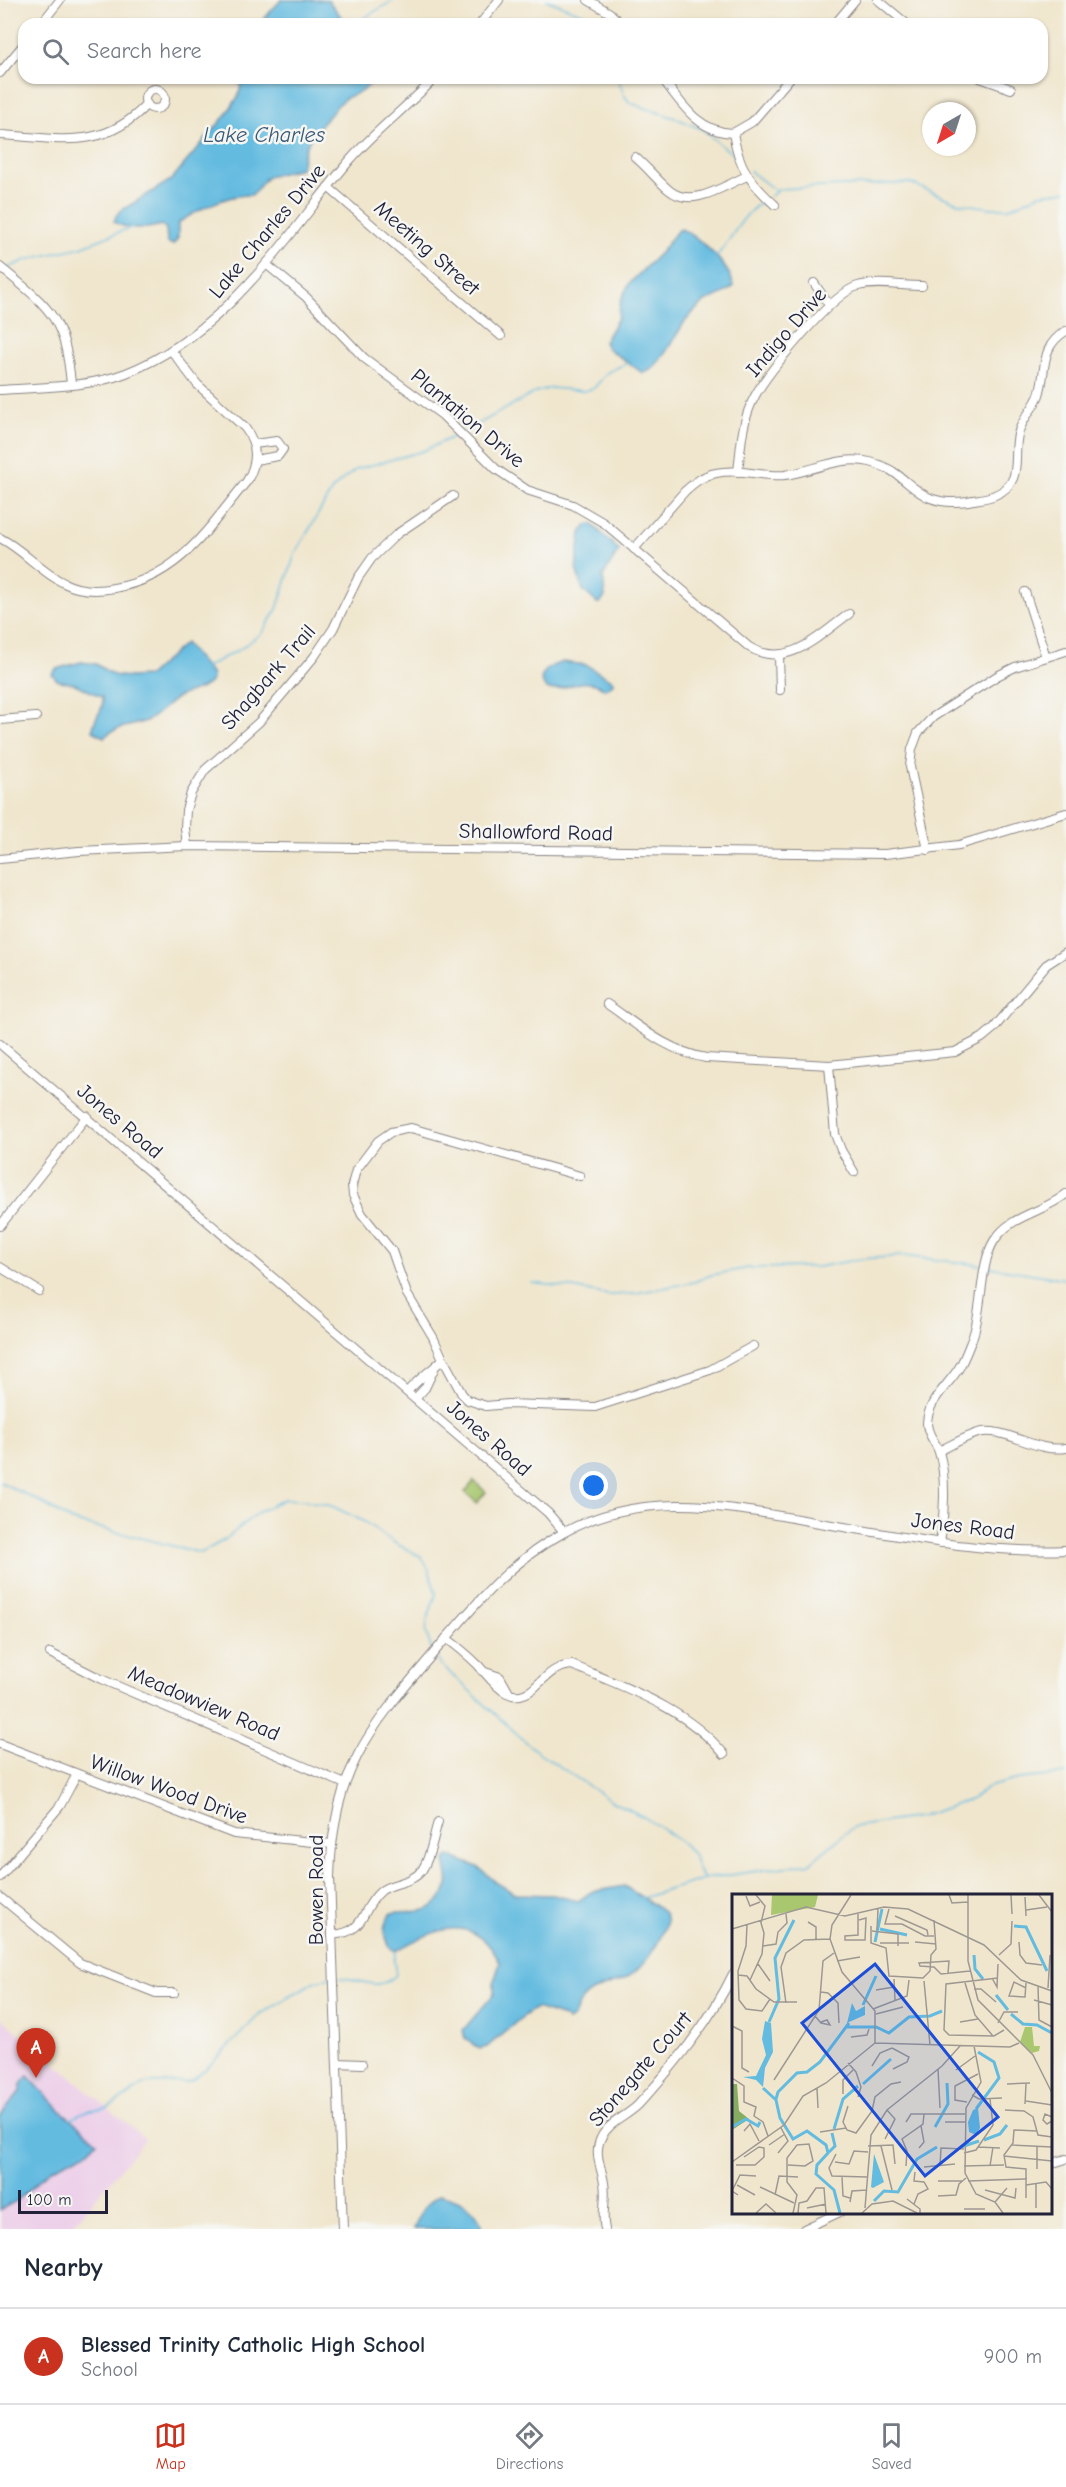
<!DOCTYPE html>
<style>
body{margin:0;font-family:"Comic Neue",sans-serif;background:#f2f2f3;color:#1f2937}
.compass{position:absolute;left:922px;top:102px;width:54px;height:54px;border-radius:50%;background:#fff;box-shadow:0 2px 4px #0004;rotate:219deg}
.scale{position:absolute;left:18px;bottom:15px;width:90px;box-sizing:border-box;padding-left:6px;border:3px solid #22223b;border-top:0;font-size:16px;line-height:21px;white-space:nowrap;color:#22223b;-webkit-text-stroke:4px #f6f6f2;paint-order:stroke}
.you{position:absolute;left:594px;top:1486px;width:21px;height:21px;margin:-15px;border:4px solid #fff;border-radius:50%;background:#1a73e8;box-shadow:0 0 0 9px #1a73e833}
.badge{display:grid;place-items:center;width:39px;height:39px;border-radius:50%;background:#c8321e;color:#fff;font-size:20px;font-weight:700}
.pin{position:absolute;translate:-50% -50px;filter:drop-shadow(0 2px 3px #0008)}
.pin::after{content:'';position:absolute;top:32px;width:21px;height:18px;background:inherit;clip-path:polygon(0 0,100% 0,50% 100%)}
.list{margin:0;padding:0;list-style:none}
h2{display:flex;justify-content:space-between;align-items:center;height:78px;margin:0;padding:0 24px;font-size:26px}
h2 small{font-size:20px;font-weight:400;color:#747a83}
.list li{display:grid;grid-template-columns:39px 1fr auto;gap:18px;align-items:center;box-sizing:border-box;height:96px;padding:0 24px;border-top:2px solid #e0e1e3}
.list b{display:block;font-size:22px;white-space:nowrap}
.list p{margin:0;font-size:20px;white-space:nowrap;color:#747a83}
.list em{font-size:20px;font-style:normal;color:#747a83}
.icon{flex:none;width:33px;height:33px;fill:none;stroke:currentColor;stroke-width:2;stroke-linecap:round;stroke-linejoin:round}
.map{position:relative;flex:none;width:1066px;height:2229px;overflow:hidden}
.search{position:absolute;background:#fff;box-shadow:0 2px 4px #0004;left:18px;right:18px;top:18px;height:66px;display:flex;align-items:center;gap:15px;box-sizing:border-box;padding:0 21px;border-radius:18px;color:#747a83;font-size:22px}
.sheet{height:174px;background:#fff}
nav{display:flex;justify-content:space-around;align-items:center;box-sizing:border-box;height:84px;border-top:2px solid #e0e1e3;background:#fff;font-size:16px;color:#747a83}
nav a{display:grid;justify-items:center;gap:3px}
nav .on{color:#c8321e}
.map>svg:first-child{display:block}
.built{fill:#edd0e9}
.green{fill:#a8c76e;stroke:#657454;stroke-width:1.5}
.water{fill:#63bbe0;stroke:#426e8e;stroke-width:1.5}
.lines{fill:none;stroke-linecap:round;stroke-linejoin:round}
.stream{stroke:#63bbe0;stroke-width:1.5}
.minor-casing{stroke:#898484;stroke-width:10}
.minor{stroke:#fff;stroke-width:8}
.labels{text-anchor:middle;stroke-width:5;stroke-linejoin:round;paint-order:stroke}
.street-label{font-size:21px;fill:#22223b;stroke:#f6f6f2}
.water-label{font-size:22px;font-style:italic;fill:#395875;stroke:#f6f6f2}
.inset-river{fill:none;stroke:#63bbe0;stroke-width:3}
.inset-road{fill:none;stroke:#9e9893;stroke-width:1.5}
.view{fill:#1d4ed8;fill-opacity:0.15;stroke:#1d4ed8;stroke-width:3}
.inset-edge{fill:none;stroke:#22223b;stroke-width:3}
</style>
<div class="map">
<svg width="1066" height="2229" viewBox="0 0 1066 2229">
<rect width="100%" height="100%" fill="#f6f6f2"/>
<filter id="ink" filterUnits="userSpaceOnUse"><feTurbulence type="fractalNoise" baseFrequency=".0167" numOctaves="2"/><feDisplacementMap in="SourceGraphic" scale="12" xChannelSelector="R" yChannelSelector="G"/><feConvolveMatrix kernelMatrix="1 2 1 2 8 2 1 2 1" color-interpolation-filters="sRGB"/></filter>
<filter id="wash" filterUnits="userSpaceOnUse"><feTurbulence type="fractalNoise" baseFrequency=".008" numOctaves="4" result="noise"/><feDisplacementMap in="SourceGraphic" scale="24" xChannelSelector="R" yChannelSelector="G"/><feGaussianBlur stdDeviation="1.35" result="paint"/><feColorMatrix in="noise" values="0 0 0 0 0 0 0 0 0 0 0 0 0 0 0 0 0 1.4 0 .05"/><feComposite in="paint" operator="in"/></filter>
<g filter="url(#wash)">
<rect width="100%" height="100%" fill="#f0e6cd"/>
<path class="built" d="M0 2017 145 2139 70 2229H0Z"/>
<path class="green" d="M474 1481 486 1492 477 1503 465 1492Z"/>
<g class="water">
<path d="M281 0H328L347 24H259Z"/>
<path d="M236 78H371C369 94 353 92 343 100 338 104 334 110 330 115 311 134 305 141 301 168L267 177 252 195C226 194 200 209 178 223V238L173 245 167 242 166 229 162 225C149 229 126 230 114 222L116 216 122 210 171 180 225 116 238 97 241 86Z"/>
<path d="M681 229C698 236 733 268 733 287 725 294 717 296 708 300 698 306 691 314 684 323 675 336 658 371 643 373L607 348 604 342 618 318 621 300 629 284 661 252 677 231Z"/>
<path d="M592 524 619 550 603 576 605 597 600 603H597L583 590 576 569 581 533 587 525Z"/>
<path d="M185 643 212 675V680C202 692 191 690 178 697 171 701 153 719 148 720 133 727 117 725 104 737L93 731C92 718 106 710 102 697L75 684 57 680 52 674 56 669 81 662 96 664 113 675 128 677 148 676Z"/>
<path d="M563 662 586 665 612 680 614 683 605 689C579 672 566 694 546 689L541 680C543 669 553 665 563 662Z"/>
<path d="M449 1856 478 1867 497 1883 515 1894 553 1895 578 1901 591 1892 624 1886 653 1904 664 1913 667 1921C662 1938 649 1960 635 1972 615 1990 582 1982 574 2017L568 2021 564 2017 536 2008 521 2018 487 2047 480 2049 465 2039 463 2030 494 1994V1981L500 1963C475 1911 435 1928 396 1951L390 1948C384 1933 381 1927 391 1913 402 1911 411 1912 421 1911 433 1909 445 1897 448 1885 450 1878 446 1868 445 1861Z"/>
<path d="M28 2076 59 2109 97 2141 89 2151 51 2169 18 2200 0 2210V2117L21 2090V2084Z"/>
<path d="M440 2195C459 2198 479 2208 482 2229H414C420 2212 424 2203 440 2195Z"/>
</g>
<g class="lines">
<g class="stream">
<path d="M547 0 594 18 603 24"/>
<path d="M357 24C364 16 384 7 394 0"/>
<path d="M618 78 624 95 630 103 678 119 703 130 736 157"/>
<path d="M750 171 777 192"/>
<path d="M771 196 778 189 910 183 958 203 991 208H1010L1040 194 1066 191"/>
<path d="M716 257C733 238 742 213 765 200"/>
<path d="M6 269 26 260 81 247 132 227"/>
<path d="M464 432 536 392 551 388 584 391 594 388 608 372 627 363"/>
<path d="M206 667 240 649 262 633 277 609 295 554 332 490 342 480 357 469 423 451 457 435"/>
<path d="M989 1267 1066 1279"/>
<path d="M532 1283 573 1288 608 1295 631 1294 694 1282 711 1275 749 1268 818 1267 860 1259 903 1256 981 1265"/>
<path d="M0 1482 39 1501 72 1521 201 1553 226 1539 257 1513 284 1499 304 1500 332 1506 365 1522 393 1542 422 1557 429 1570 436 1594 428 1618 426 1632 432 1651"/>
<path d="M435 1655 440 1664 535 1750 611 1801 644 1817 681 1842 693 1854 698 1870 704 1879"/>
<path d="M642 1898 704 1879 810 1863 853 1827 919 1817 972 1799 988 1787 1019 1779 1066 1774"/>
<path d="M338 1978C361 1977 376 1994 396 1975L394 1961 396 1951"/>
<path d="M71 2119 90 2110 107 2108 147 2083 186 2082 193 2079 209 2066 259 2015 315 1981 330 1978"/>
</g>
</g>
</g>
<g filter="url(#ink)">
<g class="lines">
<g class="minor-casing">
<g id="minor">
<path d="M588 0 610 13 621 24"/>
<path d="M878 0 907 24"/>
<path d="M41 24 60 0"/>
<path d="M480 24 499 0"/>
<path d="M835 24 855 0"/>
<path d="M0 73 24 44"/>
<path d="M662 78C681 103 698 132 733 133L752 122 790 78"/>
<path d="M980 78 1011 89"/>
<circle cx="155" cy="99" r="10"/>
<path d="M733 133C739 168 749 181 775 205"/>
<path d="M0 135C58 138 103 152 147 104"/>
<path d="M635 157C647 167 657 180 669 190 692 209 723 186 747 176"/>
<path d="M328 187 501 336"/>
<path d="M266 264 306 297 364 358 442 415 496 469 527 490 573 505 604 523 749 647C788 670 819 635 849 614"/>
<path d="M0 267C50 308 65 317 71 384"/>
<path d="M814 283 829 305"/>
<path d="M0 390C41 387 87 388 126 373 226 334 284 239 350 160 376 130 407 107 435 78"/>
<path d="M254 444 277 441 283 449 278 456 255 460"/>
<path d="M738 472C741 445 742 419 755 396 767 372 834 292 858 286 878 281 902 286 922 286"/>
<path d="M0 538C24 550 40 572 64 583 79 591 98 591 114 588 180 577 207 529 247 481 258 462 258 445 245 428L197 384 171 350"/>
<path d="M634 549 685 491C695 482 704 475 716 473 739 468 762 477 785 475 814 471 840 455 870 462 913 472 912 509 968 501 977 499 986 499 995 495 1026 482 1011 454 1019 431 1023 418 1034 408 1039 395 1047 370 1039 347 1066 331"/>
<path d="M1025 592 1046 657"/>
<path d="M779 656 780 690"/>
<path d="M0 720 36 717"/>
<path d="M187 846 185 828 186 810 191 793 205 770 259 722 314 657 333 629 358 578 372 558 397 534 453 496"/>
<path d="M928 850 910 767 912 749 918 733 933 717 997 676 1015 667 1066 651"/>
<path d="M0 859 79 851 187 846 885 854 959 845 1066 813"/>
<path d="M607 1004C639 1026 667 1051 706 1058L829 1065 955 1052 982 1038 994 1028 1046 965 1066 952"/>
<path d="M0 1044 548 1513 564 1532"/>
<path d="M829 1065 835 1134 841 1150 854 1172"/>
<path d="M580 1176 411 1128 391 1132 378 1141 356 1170 352 1185 353 1195 362 1214 392 1251 407 1294 433 1337 443 1359 462 1394 468 1400 486 1406 508 1404 595 1407 710 1370 753 1346"/>
<path d="M0 1226 87 1116"/>
<path d="M0 1267 39 1291"/>
<path d="M407 1392C418 1379 431 1371 443 1359"/>
<path d="M415 1399 425 1388 434 1369"/>
<path d="M939 1451C951 1445 965 1437 978 1433 1006 1426 1034 1453 1066 1448"/>
<path d="M940 1543C944 1518 947 1477 939 1452 936 1442 927 1435 927 1423 928 1400 947 1387 959 1368 964 1360 968 1349 972 1339 983 1311 979 1265 994 1241 1011 1214 1043 1213 1066 1194"/>
<path d="M446 1638C457 1646 468 1655 478 1665 492 1680 509 1709 534 1688 547 1676 553 1667 572 1665 626 1688 686 1708 724 1754"/>
<path d="M50 1653 101 1679 345 1784"/>
<path d="M482 1671 500 1677 509 1693"/>
<path d="M0 1744 234 1834 331 1844"/>
<path d="M0 1877 60 1806 77 1774"/>
<path d="M0 1897 80 1963 156 1993H174"/>
<path d="M332 1935C368 1932 359 1910 381 1891 392 1882 412 1884 422 1870 431 1857 433 1837 438 1822"/>
<path d="M338 2063 362 2064"/>
<path d="M1050 2164 1066 2159"/>
<path d="M343 2229 330 1877C333 1772 367 1731 432 1655 471 1609 509 1562 563 1533 646 1486 738 1509 826 1524 906 1537 985 1554 1066 1550"/>
<path d="M605 2229C601 2214 607 2199 604 2183 602 2169 595 2157 599 2143 605 2123 625 2118 638 2105 674 2066 710 2022 733 1974"/>
<path d="M804 2229 840 2212"/>
</g>
</g>
<use href="#minor" class="minor"/>
</g>
</g>
<g class="labels">
<g class="street-label">
<text transform="translate(267 231) rotate(-50)" y="7">Lake Charles Drive</text>
<text transform="translate(427 248) rotate(41)" y="7">Meeting Street</text>
<text transform="translate(786 332) rotate(-49)" y="7">Indigo Drive</text>
<text transform="translate(468 418) rotate(40)" y="7">Plantation Drive</text>
<text transform="translate(268 677) rotate(-49)" y="7">Shagbark Trail</text>
<text transform="translate(536 832) rotate(1)" y="7">Shallowford Road</text>
<text transform="translate(120 1121) rotate(40)" y="7">Jones Road</text>
<text transform="translate(489 1438) rotate(41)" y="7">Jones Road</text>
<text transform="translate(963 1526) rotate(7)" y="7">Jones Road</text>
<text transform="translate(204 1703) rotate(23)" y="7">Meadowview Road</text>
<text transform="translate(169 1789) rotate(20)" y="7">Willow Wood Drive</text>
<text transform="translate(316 1890) rotate(-90)" y="7">Bowen Road</text>
<text transform="translate(640 2069) rotate(-49)" y="7">Stonegate Court</text>
</g>
<g class="water-label">
<text x="264" y="142">Lake Charles</text>
</g>
</g>
<g transform="translate(732 1894)">
<rect width="320" height="320" fill="#f0e6cd"/>
<path d="M40 1H86L83 13 39 21ZM293 133H300L302 152H308L307 157 300 159 288 148Z" fill="#a8c76e"/>
<path d="M0 190H5L7 217 17 225 0 236Z" fill="#86ac61"/>
<path d="M120 109 124 117 133 112V121L115 129ZM33 127 39 129 41 158 33 174 31 193 24 186 11 183 24 182 34 161 30 145ZM246 214 248 234 244 241 237 238 236 228 241 216ZM142 260 152 288 141 294 139 293Z" fill="#63bbe0"/>
<path class="inset-river" d="M282 32 294 33 315 77M148 35 175 41M143 48 150 15M242 61 243 75 251 85M264 101 276 116M131 111 144 82M279 120 291 130 305 131 320 139M37 128 47 105 43 64 62 26M114 133H144L157 139 177 123 198 122 210 117M131 190 159 165M31 194 44 206 48 224 61 245 75 237 94 251 96 259 85 271 84 280 102 296 108 319M44 205 46 198 65 179 75 178 88 168 117 129M244 215 267 184 262 168 246 158M0 233 14 225 26 232 28 228M203 233 216 210 215 189M102 235 111 205 126 192M252 246 268 240 275 231M229 253 247 247M97 258 103 252 100 239M142 307 152 297 166 298 185 265 205 253"/>
<path class="inset-road" d="M217 1 220 9 236 8M236 1V67L246 106 301 161 320 199M279 1 280 20M307 1 320 18M14 2 18 12 28 8M293 3 294 22M157 15 153 30H170L193 42H202M294 16 315 13M126 20V41L113 42V46H133L134 24 127 26M163 22 195 36 196 41M76 28 84 33V45M15 31 14 52 6 77 7 106 14 115 30 117 38 105M139 32V49L154 54 157 82 191 84 198 77 199 61 204 55 202 26M0 35 74 13 113 22 152 13 176 15 252 51 289 86 320 97M145 36 146 15M140 37 166 40V52M183 48 204 50M287 48 288 61 294 69 310 71M148 49H177M31 52 44 50 46 38 55 29 54 20M267 61 279 50 280 27M105 67 128 63M26 70 38 87M216 79 217 67 187 69 188 72 202 73 209 80 238 77M6 81 15 82 24 95 42 108H65M260 84 265 93 266 70M266 84 214 90 212 136 217 141 262 142 272 136M162 85 163 106M18 86 30 60 32 39 29 29 33 12 24 1M192 87 198 151M233 89 243 121 261 142M306 92 307 126 320 133M294 94 282 88 277 102 293 103 294 89M316 94 318 61M242 95H249L264 108M144 96 162 93M89 98 96 99 106 109 107 129M302 106 320 111M54 109 49 73 54 59 72 46 98 45M141 115 175 102 177 86M144 120 171 113M83 122 89 129 98 131 95 126 89 128M228 128 246 125M266 129 272 118H286M0 132 10 137V174L17 178M119 143 135 141 137 135M143 149 278 153 287 149M242 152 249 188 234 214 233 279 244 300 263 308 271 319M160 154 177 163 175 168 161 175M116 169 124 178 129 193 126 203M140 172 148 159 160 154M206 175 208 214M224 176 243 162M0 184 12 192V208L24 213 22 222 31 228 36 242M42 186 87 116 91 67 102 59M275 190 298 189M85 194 86 214M111 200V186L121 176M240 201 247 205 270 204M294 207 320 211M235 208 223 206V192L246 180M293 210 294 190M116 212 111 228 115 236 124 239 140 217 143 203 159 190 169 188M273 216 292 217 301 223 306 241 320 243M320 223 313 220 311 226 315 230 320 227M174 228 179 220H233M213 228H233M12 237 18 230 27 247M88 238 114 234M153 245 163 225 155 216M37 251 53 240M280 251 320 253M136 252 161 251 163 270M149 252 160 296M246 253 268 254M187 254 192 248 189 232M46 259 56 247 49 234M232 259 244 256 261 231 258 205M104 260 97 274 100 282 135 283M272 262 320 267M0 268 52 231 71 202 94 189 143 149V117L110 78 98 45 100 31 119 1M103 268 117 270 122 257 136 258M4 271H23L32 263V254L27 253 12 263M56 271 73 272 81 267 77 250 65 251 55 264V288L65 301 61 319M174 272 175 257 170 245 191 230 192 220M208 272 209 254 232 255M232 272 272 271M258 272 261 253M192 273 223 270M305 275V253M110 283 111 302 118 304M206 287H230M236 287 295 285M5 291 23 301M294 291 314 288 320 295M28 293 62 309M253 296 283 304 284 294M6 301 0 297 8 281 24 282M43 301 47 282 66 283M206 302 224 301 227 290 234 284M294 304V275L274 273 272 261 281 249 282 236 305 237M175 305 188 315V319M118 308 120 297 135 296M263 308 275 294M182 310 186 300 196 295 192 288 182 287 183 278M75 314 94 310M133 314 139 241 155 216 210 172 228 152M304 314V290M232 315H253M24 319 34 310 44 319M66 319 67 309 75 307 84 294H92L94 319M130 319 140 310 161 307 185 319"/>
<path class="view" d="M143 70 266 223 193 282 70 129Z"/>
<rect width="320" height="320" class="inset-edge"/>
</g>
</svg>
<svg class="compass" viewBox="-18 -18 36 36"><path d="M0-13l5 13h-10z" fill="#e53935"/><path d="M0 13l5-13h-10z" fill="#747a83"/></svg>
<div class="scale">100 m</div>
<div class="you"></div>
<div class="pin badge" style="left:36px;top:2078px">A</div>
<div class="search"><svg class="icon" aria-label="search" viewBox="0 0 24 24"><circle cx="10" cy="10" r="6"/><path d="M15 15l6 6"/></svg>Search here</div>
</div>
<section class="sheet">
<h2>Nearby<small></small></h2>
<ul class="list">
<li><span class="badge">A</span><div><b>Blessed Trinity Catholic High School</b><p>School</p></div><em>900 m</em></li>
</ul>
</section>
<nav>
<a class="on"><svg class="icon" aria-label="map" viewBox="0 0 24 24"><path d="M3 6l6-2 6 2 6-2v14l-6 2-6-2-6 2zM9 4v14M15 6v14"/></svg>Map</a>
<a><svg class="icon" aria-label="directions" viewBox="0 0 24 24"><path d="M12 3l9 9-9 9-9-9zM9 14v-3h6M13 9l2 2-2 2"/></svg>Directions</a>
<a><svg class="icon" aria-label="saved" viewBox="0 0 24 24"><path d="M7 4h10v16l-5-4-5 4z"/></svg>Saved</a>
</nav>
